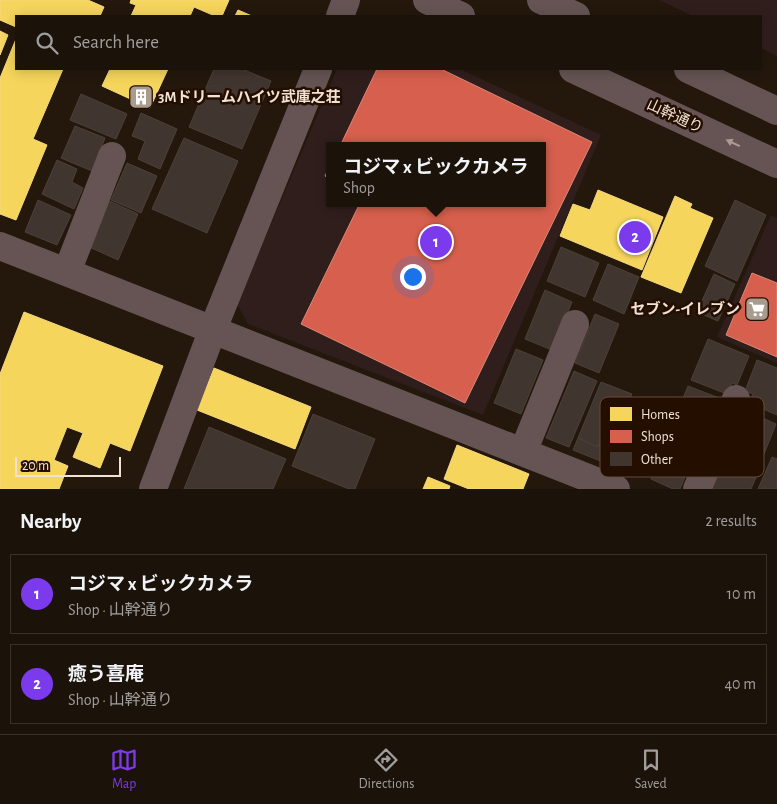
<!DOCTYPE html>
<meta charset="utf-8">
<style>
body{margin:0;font-family:"Alegreya Sans","Noto Sans JP",sans-serif;background:#241b13;color:#f1f3f6}
.scale{position:absolute;left:15px;bottom:12px;width:106px;box-sizing:border-box;padding-left:5px;border:2px solid #f2e1d5;border-top:0;font-size:14px;line-height:18px;white-space:nowrap;color:#f2e1d5;-webkit-text-stroke:4px #240e00;paint-order:stroke}
.you{position:absolute;left:412px;top:276px;width:18px;height:18px;margin:-12px;border:4px solid #fff;border-radius:50%;background:#1a73e8;box-shadow:0 0 0 8px #1a73e833}
.badge{display:grid;place-items:center;width:32px;height:32px;border-radius:50%;background:#7c3aed;color:#fff;font-size:16px;font-weight:700}
.pin{position:absolute;translate:-50% -50%;border:2px solid #fff;box-shadow:0 1px 5px #0006}
.popup{position:absolute;left:326px;top:142px;width:220px;height:65px;box-sizing:border-box;display:grid;place-content:center;border-radius:0px;background:#1b120a;filter:drop-shadow(0 1px 4px #0005);font-size:16px;white-space:nowrap;color:#a09e9c}
.popup b{font-size:19px;color:#f1f3f6}
.popup::after{content:'';position:absolute;left:50%;top:100%;margin-left:-10px;border:10px solid transparent;border-top-color:#1b120a}
.list{margin:0;padding:0;list-style:none}
h2{display:flex;justify-content:space-between;align-items:center;height:65px;margin:0;padding:0 20px;font-size:21px}
h2 small{font-size:16px;font-weight:400;color:#a09e9c}
.list li{display:grid;grid-template-columns:32px 1fr auto;gap:15px;align-items:center;box-sizing:border-box;height:80px;margin:0 10px 10px;padding:0 10px;border:1px solid #39322b;border-radius:0px}
.list b{display:block;font-size:19px;white-space:nowrap}
.list p{margin:0;font-size:16px;white-space:nowrap;color:#a09e9c}
.list em{font-size:16px;font-style:normal;color:#a09e9c}
.icon{flex:none;width:28px;height:28px;fill:none;stroke:currentColor;stroke-width:2;stroke-linecap:round;stroke-linejoin:round}
.map{position:relative;flex:none;width:777px;height:489px;overflow:hidden}
.search{position:absolute;background:#1b120a;box-shadow:0 2px 12px #0003;left:15px;right:15px;top:15px;height:55px;display:flex;align-items:center;gap:12px;box-sizing:border-box;padding:0 18px;border-radius:0px;color:#a09e9c;font-size:19px}
.sheet{height:245px;background:#1b120a}
nav{display:flex;justify-content:space-around;align-items:center;box-sizing:border-box;height:70px;border-top:1px solid #39322b;background:#1b120a;font-size:14px;color:#a09e9c}
nav a{display:grid;justify-items:center;gap:2px}
nav .on{color:#7c3aed}
.map>svg:first-child{display:block}
.commercial{fill:#301e1d;fill-rule:evenodd}
.homes{fill:#f6d55c;stroke:#f5d980}
.shops{fill:#d6604d;stroke:#de8776}
.building{fill:#41352f;stroke:#4c4039}
.lines{fill:none;stroke-linecap:round;stroke-linejoin:round}
.minor{stroke:#655453;stroke-width:28}
.oneway{fill:#ac9a94}
.labels{text-anchor:middle;stroke-width:5;stroke-linejoin:round;paint-order:stroke}
.poi-label{font-size:15px;font-weight:bold;fill:#f2e1d5;stroke:#240e00;text-anchor:start}
.street-label{font-size:15px;fill:#f2e1d5;stroke:#240e00}
.key{fill:#240e00;stroke:#624d40;stroke-width:1}
.key-label{font-size:14px;fill:#f2e1d5}
</style>
<div class="map">
<svg width="777" height="489" viewBox="0 0 777 489">
<rect width="100%" height="100%" fill="#24180d"/>
<g class="commercial">
<path d="M659 0H777V56L761 48V16H693Z"/>
<path d="M337 69H460L601 135 483 415 248 324 237 304ZM330 146H542V203H330Z"/>
<path d="M771 215 777 218V363L717 337Z"/>
</g>
<g class="homes">
<path d="M0 0H88L104 7 100 16H16V27L0 20Z"/>
<path d="M131 0H229L222 16H215L194 7 190 16H131L136 5 130 3Z"/>
<path d="M238 10 252 16H235Z"/>
<path d="M0 31 8 35 0 55Z"/>
<path d="M16 39V69H63L33 139 47 145 16 220 0 214V78Z"/>
<path d="M110 69H168L150 108 102 86Z"/>
<path d="M598 190 663 217 642 270 560 236 573 204 590 210Z"/>
<path d="M675 196 692 204 690 208 713 218 681 293 641 277Z"/>
<path d="M24 312 163 366 130 451 110 443 100 468 73 457 83 433 67 427 54 460 68 466 59 489H0V374Z"/>
<path d="M214 368 311 407 295 449 197 410Z"/>
<path d="M457 445 529 474 523 489H469L444 479Z"/>
<path d="M428 477 450 486 449 489H423Z"/>
</g>
<g class="shops">
<path d="M377 69H441L592 142 465 403 301 324 360 203H542V146H340Z"/>
<path d="M330 166V179L325 176Z"/>
<path d="M752 273 777 283V357L726 335Z"/>
</g>
<g class="building">
<path d="M214 69H242L271 81 242 149 189 127Z"/>
<path d="M81 94 127 114 116 139 70 120Z"/>
<path d="M141 113 177 129 160 169 138 159 145 141 132 136Z"/>
<path d="M75 126 105 138 92 171 61 158Z"/>
<path d="M184 138 238 161 207 233 152 209Z"/>
<path d="M57 160 77 169 72 182 83 188 74 209 42 194Z"/>
<path d="M127 163 157 176 141 213 111 200Z"/>
<path d="M105 199 138 214 118 260 85 245Z"/>
<path d="M38 200 71 215 57 245 25 232Z"/>
<path d="M735 200 766 215 737 281 705 266Z"/>
<path d="M561 247 599 263 585 297 547 281Z"/>
<path d="M608 264 639 277 624 314 593 300Z"/>
<path d="M714 274 735 284 718 321 697 312Z"/>
<path d="M545 290 572 302 552 350 525 339Z"/>
<path d="M595 314 619 324 599 373 575 363Z"/>
<path d="M708 339 749 356 737 385 732 383 727 394 691 380Z"/>
<path d="M516 349 543 360 521 414 494 403Z"/>
<path d="M757 360 777 368V415L749 403 753 394 745 391Z"/>
<path d="M574 371 597 381 569 447 546 438Z"/>
<path d="M601 382 632 394 613 439 603 435 598 447 578 438Z"/>
<path d="M688 386 719 398 701 443 670 430Z"/>
<path d="M747 411 776 424 760 464 730 451Z"/>
<path d="M313 414 375 439 355 489H349L292 466Z"/>
<path d="M209 427 286 459 273 489H184Z"/>
<path d="M603 435 613 439 603 462 573 450 578 438 598 447Z"/>
<path d="M666 441 695 453 680 489H673L651 479Z"/>
<path d="M772 457 777 459V489H758Z"/>
<path d="M725 459 758 473 751 489H712Z"/>
</g>
<g class="lines">
<g class="minor">
<path d="M427 0 461 16"/>
<path d="M541 0 576 16"/>
<path d="M340 16 346 0"/>
<path d="M573 69 777 164"/>
<path d="M688 69 777 111"/>
<path d="M0 246 616 489"/>
<path d="M67 272 112 156"/>
<path d="M523 452 575 324"/>
<path d="M153 489 213 329 318 69"/>
<path d="M697 489 736 399"/>
</g>
</g>
<defs><path id="oneway-solid" d="M-6-.8H1V-3.2L6.5 0L1 3.2V.8H-6Z" transform="scale(1.25)"/></defs>
<use class="oneway" href="#oneway-solid" transform="translate(733 143) rotate(-155)"/>
<defs>
<g id="building-square" transform="scale(1.25)"><rect x="-9" y="-9" width="18" height="18" rx="4" fill="#aa9b8f" stroke="#240e00"/><path d="M-4-6H4V6H1V3H-1V6H-4ZM-2.5-4.3h1.7v1.8h-1.7ZM.8-4.3h1.7v1.8H.8ZM-2.5-1h1.7V.8h-1.7ZM.8-1h1.7V.8H.8Z" fill="#fff"/></g>
<g id="supermarket-square" transform="scale(1.25)"><rect x="-9" y="-9" width="18" height="18" rx="4" fill="#aa9b8f" stroke="#240e00"/><path d="M-6-5.5h2.5l.6 2H6L4.5 2H-2.5L-4.4-4H-6ZM-1.5 3.2a1.3 1.3 0 1 0 .1 0ZM3 3.2a1.3 1.3 0 1 0 .1 0Z" fill="#fff"/></g>
</defs>
<g fill-rule="evenodd">
<use href="#building-square" x="141" y="97"/>
<use href="#supermarket-square" x="757" y="309"/>
</g>
<g class="labels">
<g class="poi-label">
<text x="158" y="102">3Mドリームハイツ武庫之荘</text>
<text x="740" y="314" text-anchor="end">セブン-イレブン</text>
</g>
<g class="street-label">
<text transform="translate(675 116) rotate(25)" y="5">山幹通り</text>
</g>
</g>
<rect x="600" y="397" width="164" height="80" rx="8" class="key"/>
<rect x="610" y="407" width="22" height="14" fill="#f6d55c"/>
<rect x="610" y="430" width="22" height="13" fill="#d6604d"/>
<rect x="610" y="452" width="22" height="14" fill="#41352f"/>
<g class="key-label">
<text x="641" y="419">Homes</text>
<text x="641" y="441">Shops</text>
<text x="641" y="464">Other</text>
</g>
</svg>
<div class="scale">20 m</div>
<div class="you"></div>
<div class="pin badge" style="left:436px;top:242px">1</div>
<div class="popup"><b>コジマ x ビックカメラ</b>Shop</div>
<div class="pin badge" style="left:635px;top:237px">2</div>
<div class="search"><svg class="icon" aria-label="search" viewBox="0 0 24 24"><circle cx="10" cy="10" r="6"/><path d="M15 15l6 6"/></svg>Search here</div>
</div>
<section class="sheet">
<h2>Nearby<small>2 results</small></h2>
<ul class="list">
<li><span class="badge">1</span><div><b>コジマ x ビックカメラ</b><p>Shop · 山幹通り</p></div><em>10 m</em></li>
<li><span class="badge">2</span><div><b>癒う喜庵</b><p>Shop · 山幹通り</p></div><em>40 m</em></li>
</ul>
</section>
<nav>
<a class="on"><svg class="icon" aria-label="map" viewBox="0 0 24 24"><path d="M3 6l6-2 6 2 6-2v14l-6 2-6-2-6 2zM9 4v14M15 6v14"/></svg>Map</a>
<a><svg class="icon" aria-label="directions" viewBox="0 0 24 24"><path d="M12 3l9 9-9 9-9-9zM9 14v-3h6M13 9l2 2-2 2"/></svg>Directions</a>
<a><svg class="icon" aria-label="saved" viewBox="0 0 24 24"><path d="M7 4h10v16l-5-4-5 4z"/></svg>Saved</a>
</nav>
